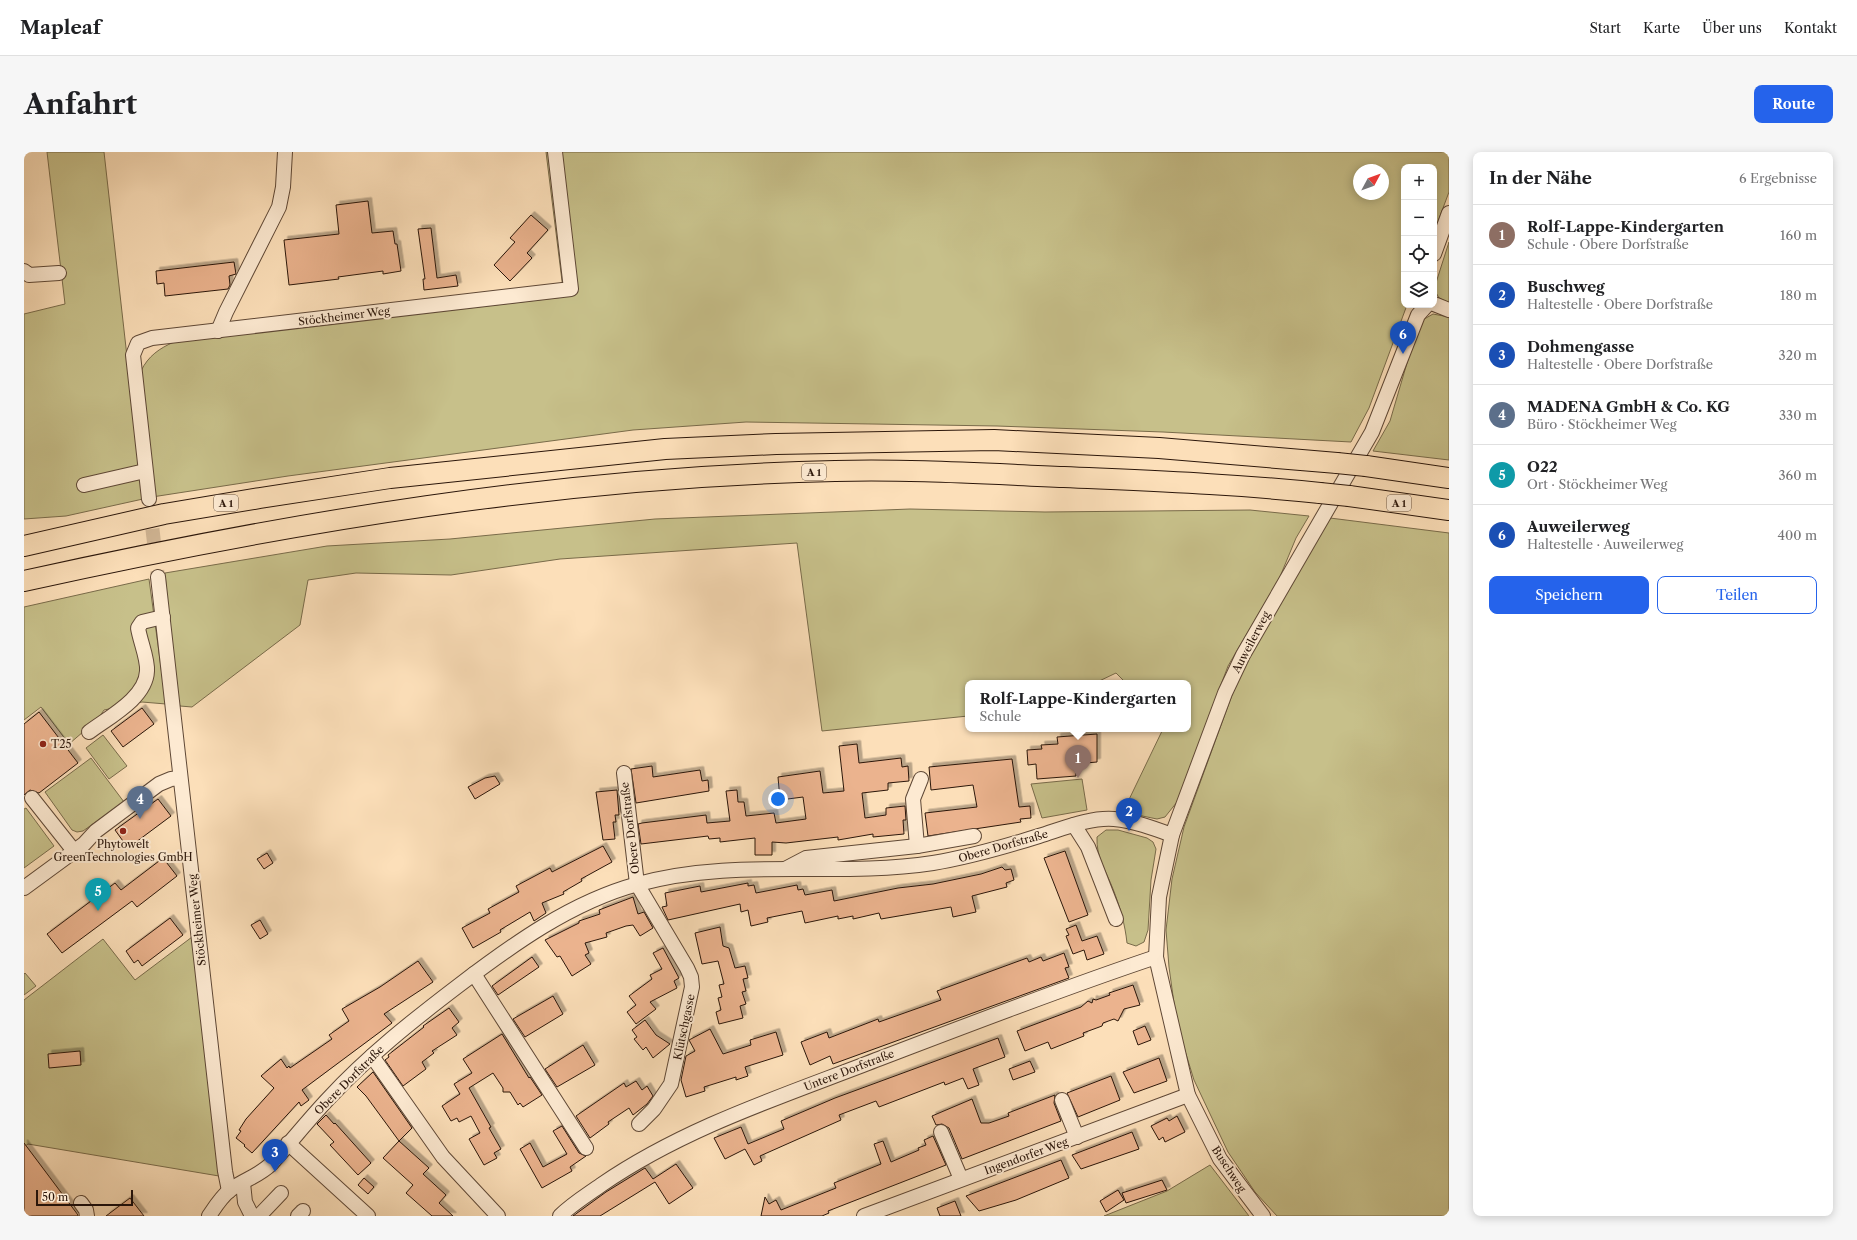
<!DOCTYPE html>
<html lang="de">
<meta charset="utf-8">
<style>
body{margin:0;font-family:"Libre Caslon Text",serif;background:#f6f6f6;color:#202124}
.controls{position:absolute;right:12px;top:12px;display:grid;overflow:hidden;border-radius:8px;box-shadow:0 2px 10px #0003}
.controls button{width:36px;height:36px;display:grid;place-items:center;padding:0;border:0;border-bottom:1px solid #e0e0e0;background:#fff;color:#202124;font:20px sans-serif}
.compass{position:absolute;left:1329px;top:12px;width:36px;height:36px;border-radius:50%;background:#fff;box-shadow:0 2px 10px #0003;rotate:49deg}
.scale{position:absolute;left:12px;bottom:10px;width:97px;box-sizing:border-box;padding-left:4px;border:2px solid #2b160a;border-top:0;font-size:11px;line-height:14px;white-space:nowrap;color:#2b160a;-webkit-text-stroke:3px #fdead2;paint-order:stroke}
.you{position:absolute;left:754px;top:647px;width:14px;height:14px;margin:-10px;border:3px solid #fff;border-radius:50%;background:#1a73e8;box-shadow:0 0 0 6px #1a73e833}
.badge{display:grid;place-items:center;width:26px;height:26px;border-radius:50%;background:#2563eb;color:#fff;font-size:13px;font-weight:700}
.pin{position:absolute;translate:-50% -33px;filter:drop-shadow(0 1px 2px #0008)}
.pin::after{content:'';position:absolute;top:21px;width:14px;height:12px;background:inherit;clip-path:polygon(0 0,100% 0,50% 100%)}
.popup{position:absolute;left:941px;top:528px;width:226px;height:52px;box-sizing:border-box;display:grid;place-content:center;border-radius:8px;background:#fff;filter:drop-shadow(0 1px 3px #0005);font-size:13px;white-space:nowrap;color:#757577}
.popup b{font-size:15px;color:#202124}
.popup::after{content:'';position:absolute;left:50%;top:100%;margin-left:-8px;border:8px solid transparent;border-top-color:#fff}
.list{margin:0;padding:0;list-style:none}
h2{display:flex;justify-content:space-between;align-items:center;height:52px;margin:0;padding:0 16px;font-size:17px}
h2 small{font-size:13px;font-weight:400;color:#757577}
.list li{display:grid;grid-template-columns:26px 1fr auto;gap:12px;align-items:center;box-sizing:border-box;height:60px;padding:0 16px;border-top:1px solid #e0e0e0}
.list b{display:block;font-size:15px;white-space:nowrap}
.list p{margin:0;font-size:13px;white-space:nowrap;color:#757577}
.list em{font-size:13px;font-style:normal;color:#757577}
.actions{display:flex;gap:8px;padding:12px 16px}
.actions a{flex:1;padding:9px 0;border:1px solid #2563eb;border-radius:8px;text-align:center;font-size:14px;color:#2563eb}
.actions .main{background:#2563eb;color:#fff}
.icon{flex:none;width:22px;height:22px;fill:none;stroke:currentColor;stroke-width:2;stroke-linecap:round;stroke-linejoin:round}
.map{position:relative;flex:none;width:1425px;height:1064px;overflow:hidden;border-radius:8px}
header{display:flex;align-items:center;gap:24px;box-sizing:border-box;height:56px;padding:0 20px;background:#fff;border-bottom:1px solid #e0e0e0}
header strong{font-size:19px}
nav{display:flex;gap:22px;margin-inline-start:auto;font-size:14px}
.intro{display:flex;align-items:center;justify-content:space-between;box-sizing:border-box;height:96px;padding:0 24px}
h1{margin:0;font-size:28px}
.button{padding:10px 18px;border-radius:8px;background:#2563eb;color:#fff;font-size:14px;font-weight:700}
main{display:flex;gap:24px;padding:0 24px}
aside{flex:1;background:#fff;border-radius:8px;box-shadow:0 2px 10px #0003}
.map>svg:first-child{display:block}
.green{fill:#c7c08a;stroke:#796b4a;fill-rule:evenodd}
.building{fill:#ebb38e;stroke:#2b160a;filter:url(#shadow)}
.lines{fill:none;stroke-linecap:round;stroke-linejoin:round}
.minor-tunnel{stroke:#d2b796;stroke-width:14;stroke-dasharray:14 7;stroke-linecap:butt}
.minor-casing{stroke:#5f4836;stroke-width:16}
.highway-casing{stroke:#2b160a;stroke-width:22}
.minor{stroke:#fdead2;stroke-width:14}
.highway{stroke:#fcdfb9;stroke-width:20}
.highway-bridge-casing{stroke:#2b160a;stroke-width:22;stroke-linecap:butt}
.highway-bridge{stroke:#fcdfb9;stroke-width:20}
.poi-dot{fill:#8f2418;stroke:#fdead2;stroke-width:1.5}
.labels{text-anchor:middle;stroke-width:4;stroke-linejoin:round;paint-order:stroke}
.shield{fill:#fdead2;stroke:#6a5646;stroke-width:1}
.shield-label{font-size:10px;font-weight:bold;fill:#2b160a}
.street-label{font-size:11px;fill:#2b160a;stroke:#fdead2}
.poi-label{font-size:11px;fill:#2b160a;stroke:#fdead2;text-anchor:start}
</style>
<header>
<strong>Mapleaf</strong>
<nav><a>Start</a><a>Karte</a><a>Über uns</a><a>Kontakt</a></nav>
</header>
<div class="intro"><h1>Anfahrt</h1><a class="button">Route</a></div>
<main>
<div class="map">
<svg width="1425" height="1064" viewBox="0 0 1425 1064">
<defs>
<filter id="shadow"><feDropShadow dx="3.5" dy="-3.5" stdDeviation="0" flood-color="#0004"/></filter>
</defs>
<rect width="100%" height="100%" fill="#fcdfb9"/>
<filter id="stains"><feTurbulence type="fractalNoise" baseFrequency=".005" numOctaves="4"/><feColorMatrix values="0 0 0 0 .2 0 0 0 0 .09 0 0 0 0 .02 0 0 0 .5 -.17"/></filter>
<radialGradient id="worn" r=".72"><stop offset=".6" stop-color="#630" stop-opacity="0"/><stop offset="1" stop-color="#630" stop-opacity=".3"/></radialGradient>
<g class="green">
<path d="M23 0H80L119 347 42 364 0 367V162L41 152Z"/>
<path d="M522 0H1425V40L1410 80V15H1380V153H1383L1345 256 1327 290 1139 280 973 274 722 270 609 278 264 324 128 345 117 219C124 204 136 196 150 190L540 145ZM1335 18H1359V42H1335Z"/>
<path d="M1425 90V151L1415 146 1410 137Z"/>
<path d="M1409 162 1425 165V308L1349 299 1366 269 1395 170Z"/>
<path d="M886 357 1021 360 1226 358 1285 364 1272 386 1255 427 1204 514 1153 650 1141 665 1133 667 1099 660 1139 577H1164V531H1102L1092 521 1071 531H944V564L798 579 773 391 536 407 427 423 332 421 284 428 276 473 168 555 156 554 151 543 141 421 303 394 426 387 631 367Z"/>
<path d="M1306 366 1425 381V1064H1253L1231 1040 1204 1000 1170 928 1153 873 1145 815 1142 778 1148 727 1160 675 1216 521Z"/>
<path d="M125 427 142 552 118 550 80 558 74 567 45 592 17 555 0 568V455Z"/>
<path d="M79 583 103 614 85 627 62 596Z"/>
<path d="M67 606 100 650 59 679 53 680 48 678 21 640Z"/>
<path d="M1058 627 1063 658 1018 666 1007 632Z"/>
<path d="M2 656 30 694 0 716V657Z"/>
<path d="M1082 678H1094L1123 686 1129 690 1132 697 1127 728 1124 778 1120 790 1112 794 1103 791C1101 772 1096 755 1089 737 1082 719 1072 705 1073 685Z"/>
<path d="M168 785 195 1024 4 992 0 995V848L79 787 111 828Z"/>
<path d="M1 821 12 834 0 843V822Z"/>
<path d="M1186 1013 1225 1064H1080L1143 1039Z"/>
</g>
<g class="building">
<path d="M344 49 348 81 369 79 371 92H373L377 119 359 122V119L314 125 315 127 265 133 260 88 315 82 312 53Z"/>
<path d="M507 63 524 78 503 101 508 106 486 129 470 113 491 90 486 86Z"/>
<path d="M407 76 413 126 432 123 434 134 400 138 399 127H401L394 77Z"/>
<path d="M210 110 212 122 205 124 206 133 204 137 141 144 140 131 133 132 132 119Z"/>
<path d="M118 556 130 572 99 595 87 579Z"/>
<path d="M15 560 54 611 15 641 6 638 0 643V572Z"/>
<path d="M1073 582V610L1051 612 1052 624 1013 627 1012 612 1004 613 1003 598 1018 597 1017 593 1034 592 1033 585Z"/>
<path d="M833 592 835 611 877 606 878 615 884 614 885 629 864 631V638L838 641 841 666 862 663V656L881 654 882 668H879L880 682 849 685V682L814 688V685L762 691 748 690V703H731V686L696 690V686L685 687 684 684 617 692 614 672 618 671 682 663 683 671 706 669 702 639 713 638 714 650H720L722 664 750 661 752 671 782 667 779 645 756 648 754 625 796 619 799 641 820 639 815 594Z"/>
<path d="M988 607 995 655 1006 654 1007 666 996 667 997 670 904 684 901 661 953 655 949 633 907 638 905 615Z"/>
<path d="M628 614 629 625 676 618 678 629 684 628 685 639 612 651 607 617Z"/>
<path d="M471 624 476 632 451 647 444 635 461 626Z"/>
<path d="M593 638 595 663H591L592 670H589L591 687 579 688 572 640Z"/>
<path d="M134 647 147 664 104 696 91 678Z"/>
<path d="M579 694 588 710 557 727 558 729 539 740 540 742 518 751 522 761 510 769 506 760 476 778 477 780 449 796 438 776 466 761 464 757 495 740 492 734 526 716 528 720Z"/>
<path d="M1041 699 1064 763 1045 770 1020 706Z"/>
<path d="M243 701 249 711 240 717 233 707Z"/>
<path d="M139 706 153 724 113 755 108 749 38 801 23 782 91 731 97 738Z"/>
<path d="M978 715 981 718 987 717 990 728 982 731 983 735 948 744 952 760 929 765 927 755 857 767 855 761 829 767V764L814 767V764L781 771 778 759 743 766 744 770 727 774 724 758 717 760 716 752 644 768 638 755 643 754 641 741 676 734 677 740 724 731V734L730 733 732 741 773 733 774 738 779 737 781 743 808 738 810 749 874 736 909 732 957 722Z"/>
<path d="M609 745 614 762 620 760 629 776 616 784 609 773 602 774 582 781 583 785 561 791 565 801 561 803 567 812 548 824 536 804 533 805 521 788 555 771V769L576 762 575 758Z"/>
<path d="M146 766 159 783 118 814 114 808 110 811 102 799Z"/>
<path d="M236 768 244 782 236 787 227 773Z"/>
<path d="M1052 773 1058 789 1073 784 1080 802 1063 808 1060 798 1049 802 1042 784 1045 783 1042 777Z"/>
<path d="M696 775 699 794 705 796 711 816 721 814 724 826 719 827 722 839 718 840 722 852 716 854 719 866 695 872 692 860 697 858 694 846 698 845 695 833 700 832 694 809 678 812 671 781Z"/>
<path d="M639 796 655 826 650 829 653 836 626 850 632 857 612 872 603 860 612 853 605 844 628 827 626 823 638 817 629 801Z"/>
<path d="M1040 801 1045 815 1041 816 1045 826 809 912 806 904 786 913 777 890 803 880 805 886 854 867 855 870 917 848 913 839 1003 806 1005 810 1017 805 1019 809Z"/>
<path d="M508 805 515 815 474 843 468 834Z"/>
<path d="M394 809 409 830 360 862 368 871 278 938 285 948 277 954 275 950 228 1001 220 994 221 993 212 986 217 979 215 978 222 967 250 936 237 924 257 907 263 916 265 914 266 916 308 887 305 883 325 869 318 857 356 835Z"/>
<path d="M1109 833 1116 853 1100 857 1094 869 1090 867 1079 871 1078 874 1059 881 1060 884 1027 897 1024 890 1001 899 993 879 1057 855 1064 849 1068 851 1069 847 1072 848 1086 843 1085 841Z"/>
<path d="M529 844 539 862 501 885 489 867Z"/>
<path d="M425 856 435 870 428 876 433 883 408 899 410 901 398 910 402 917 379 934 361 908 365 905 364 903 400 875 399 874Z"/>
<path d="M621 868 632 883 646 892 629 906 622 895 619 898 610 887 613 885 608 878Z"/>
<path d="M1121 874 1127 888 1114 893 1109 879Z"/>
<path d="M686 877 699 902 727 893 726 888 752 880 759 903 721 915 724 924 712 928V925L680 935 681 939 662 945 657 928 662 904 671 899 665 888Z"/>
<path d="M478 882 505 926 506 925 518 943 499 955 496 951 494 953 486 940H479V936L469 921 445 936 467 975 465 976 477 997 470 1001 473 1006 460 1013 445 987 456 981 447 964 435 970 433 966 427 969 418 954 436 942 430 932 448 921 439 907Z"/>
<path d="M974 886 981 905 949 917 955 933 944 937 939 926 921 933 920 930 855 955 852 949 815 963 817 968 736 1004 738 1009 730 1013 721 997 701 1007 690 986 717 975 724 992 760 977 757 969 811 946Z"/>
<path d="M559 893 571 913 533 935 521 917Z"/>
<path d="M56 899 57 913 25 916 24 902Z"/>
<path d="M1135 906 1143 929 1110 941 1099 920Z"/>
<path d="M1006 909 1011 920 989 928 985 917Z"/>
<path d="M349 920 388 976 375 989 405 1016 399 1022 422 1043 415 1051 429 1064H408L382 1041 389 1033 359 1006 375 989 342 944 333 935Z"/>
<path d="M1087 924 1096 948 1054 965 1043 941Z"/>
<path d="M612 929 618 938 623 934 629 944 623 952 609 963 605 956 584 970 585 972 566 986 552 964 600 931 602 935Z"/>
<path d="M1031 943 1030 951 1037 969 938 1007 925 976 918 972 912 973 908 964 948 947 957 971H965L985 964 984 961Z"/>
<path d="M302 963 310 972 311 971 347 1011 334 1023 306 993 310 990 293 972Z"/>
<path d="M1153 964 1161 980 1141 990 1139 985 1135 988 1127 974 1143 966 1145 969Z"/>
<path d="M538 974 555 1001 562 1004 546 1015 548 1019 518 1036 496 997 506 991 519 1015 543 1002 529 979Z"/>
<path d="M1108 980 1115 997 1057 1017 1048 1003Z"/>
<path d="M909 984 922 1013 804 1059 805 1061 798 1064H737L741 1045 745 1052 752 1048 757 1058 812 1036 810 1031 857 1012 850 992 859 989 867 1010 895 998 894 996 902 993 900 988Z"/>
<path d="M0 991 54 1063V1064H0Z"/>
<path d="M1037 1008 1045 1026 992 1048 955 1059 942 1044Z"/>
<path d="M652 1012 669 1036 645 1052 631 1030 576 1064H549L582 1040 621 1016 629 1027Z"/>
<path d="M340 1026 350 1035 344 1042 334 1033Z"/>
<path d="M1138 1028 1143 1038 1102 1051 1098 1041Z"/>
<path d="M1094 1038 1100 1048 1082 1060 1076 1049Z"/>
<path d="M106 1046 120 1064H82Z"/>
<path d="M931 1049 937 1064H916L913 1056Z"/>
</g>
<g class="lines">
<path class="minor-tunnel" d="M126 356 134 425"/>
<g class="minor-casing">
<g id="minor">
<path d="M1410 102 1425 61"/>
<path d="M0 119 5 123 35 121"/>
<path d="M1410 152 1425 158"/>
<path d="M194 179 202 160 255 55 259 35 261 0"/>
<path d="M60 333 121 319"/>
<path d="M125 347 109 203 114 191 128 186 547 137 531 0"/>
<path d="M134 425 201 1019 205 1039"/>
<path d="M65 580C85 565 122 546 123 519 124 507 116 489 114 476L118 470 139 465"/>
<path d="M600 621 613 732 663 816 667 825 668 835 647 932 630 957 615 972"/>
<path d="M8 646 50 699"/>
<path d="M1050 673 1064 695 1092 767"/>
<path d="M893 694 889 647 897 627"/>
<path d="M761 717 782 706 893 694 950 684"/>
<path d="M0 736 60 692 72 679 135 632 147 627 156 626"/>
<path d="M450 822 562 996"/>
<path d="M348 904 419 1005 474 1064"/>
<path d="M1038 948 1053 985"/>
<path d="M917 980 937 1027"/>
<path d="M264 991 344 1064"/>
<path d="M219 1031 221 1050 228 1064"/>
<path d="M57 1051 62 1058 63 1064"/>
<path d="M185 1064C191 1055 197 1045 206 1038 219 1028 235 1024 247 1012 267 990 285 967 305 946 344 904 388 869 434 834 488 793 547 750 614 732 712 705 810 726 909 711 946 705 980 695 1015 684 1038 677 1066 665 1090 667 1110 669 1129 676 1148 683"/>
<path d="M235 1064 257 1041"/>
<path d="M274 1064 279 1059"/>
<path d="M536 1064C548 1052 563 1043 577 1033 657 978 750 947 839 913 936 876 1033 838 1132 805"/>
<path d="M840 1064 1164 943"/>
<path d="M1239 1064 1196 1007 1164 943 1132 805 1135 745 1148 683 1201 541 1219 503 1348 280 1394 163 1403 153"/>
</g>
</g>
<g class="highway-casing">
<g id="highway">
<path d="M1342 314 1425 326"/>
<path d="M1325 344 1425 358"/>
<path d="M0 394 140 362 236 346 366 326 641 297 752 292 970 288 1135 296 1313 311"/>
<path d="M0 429C267 370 537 325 811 319 887 317 964 322 1040 325 1126 329 1211 332 1296 341"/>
</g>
</g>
<use href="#minor" class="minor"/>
<use href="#highway" class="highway"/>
<g class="highway-bridge-casing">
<g id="highway-bridge">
<path d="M1313 311 1342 314"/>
<path d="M1296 341 1325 344"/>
</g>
</g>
<use href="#highway-bridge" class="highway-bridge"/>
</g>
<g class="poi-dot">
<circle cx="19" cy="592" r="4"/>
<circle cx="99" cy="679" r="4"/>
</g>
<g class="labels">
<g class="shield">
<rect x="778" y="312" width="24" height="16" rx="3"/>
<rect x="190" y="343" width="24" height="16" rx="3"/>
<rect x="1363" y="343" width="24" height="16" rx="3"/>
</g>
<g class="shield-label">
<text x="790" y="324">A 1</text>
<text x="202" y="355">A 1</text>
<text x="1375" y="355">A 1</text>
</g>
<g class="street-label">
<text transform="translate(320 164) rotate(-7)" y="4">Stöckheimer Weg</text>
<text transform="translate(1227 490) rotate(-62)" y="4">Auweilerweg</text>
<text transform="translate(606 676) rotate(-97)" y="4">Obere Dorfstraße</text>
<text transform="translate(979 694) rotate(-16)" y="4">Obere Dorfstraße</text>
<text transform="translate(173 768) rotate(-96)" y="4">Stöckheimer Weg</text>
<text transform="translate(660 875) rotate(-78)" y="4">Klütschgasse</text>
<text transform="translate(825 918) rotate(-21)" y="4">Untere Dorfstraße</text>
<text transform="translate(325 928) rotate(-45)" y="4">Obere Dorfstraße</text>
<text transform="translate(1002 1004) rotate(-20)" y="4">Ingendorfer Weg</text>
<text transform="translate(1205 1017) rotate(57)" y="4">Buschweg</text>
</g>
<g class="poi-label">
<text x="27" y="596">T25</text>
<text x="99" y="696" text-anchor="middle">Phytowelt<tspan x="99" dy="13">GreenTechnologies GmbH</tspan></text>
</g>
</g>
<rect width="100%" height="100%" filter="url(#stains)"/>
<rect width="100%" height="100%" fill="url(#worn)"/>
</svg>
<div class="controls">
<button>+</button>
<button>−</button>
<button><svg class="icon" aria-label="locate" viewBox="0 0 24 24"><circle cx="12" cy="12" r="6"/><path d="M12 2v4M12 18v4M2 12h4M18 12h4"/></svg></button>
<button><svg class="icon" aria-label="layers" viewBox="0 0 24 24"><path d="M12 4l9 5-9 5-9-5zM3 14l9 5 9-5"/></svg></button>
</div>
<svg class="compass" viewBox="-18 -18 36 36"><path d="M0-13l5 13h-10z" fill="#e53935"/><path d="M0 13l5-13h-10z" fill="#757577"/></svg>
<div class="scale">50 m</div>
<div class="you"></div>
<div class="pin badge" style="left:1054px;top:626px;background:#8d6e63">1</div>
<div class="popup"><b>Rolf-Lappe-Kindergarten</b>Schule</div>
<div class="pin badge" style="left:1105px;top:679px;background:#1a4fb4">2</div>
<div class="pin badge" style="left:251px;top:1020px;background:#1a4fb4">3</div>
<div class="pin badge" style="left:116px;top:667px;background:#5c6f8a">4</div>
<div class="pin badge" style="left:74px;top:759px;background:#0f9aa8">5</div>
<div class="pin badge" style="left:1379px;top:202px;background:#1a4fb4">6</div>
</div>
<aside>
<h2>In der Nähe<small>6 Ergebnisse</small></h2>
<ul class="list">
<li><span class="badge" style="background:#8d6e63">1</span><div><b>Rolf-Lappe-Kindergarten</b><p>Schule · Obere Dorfstraße</p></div><em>160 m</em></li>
<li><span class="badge" style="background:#1a4fb4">2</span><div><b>Buschweg</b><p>Haltestelle · Obere Dorfstraße</p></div><em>180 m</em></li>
<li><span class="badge" style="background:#1a4fb4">3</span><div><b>Dohmengasse</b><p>Haltestelle · Obere Dorfstraße</p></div><em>320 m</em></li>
<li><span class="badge" style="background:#5c6f8a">4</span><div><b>MADENA GmbH &amp; Co. KG</b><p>Büro · Stöckheimer Weg</p></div><em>330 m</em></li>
<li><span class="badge" style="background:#0f9aa8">5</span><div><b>O22</b><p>Ort · Stöckheimer Weg</p></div><em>360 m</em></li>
<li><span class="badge" style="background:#1a4fb4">6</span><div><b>Auweilerweg</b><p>Haltestelle · Auweilerweg</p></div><em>400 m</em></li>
</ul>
<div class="actions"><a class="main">Speichern</a><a>Teilen</a></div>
</aside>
</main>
